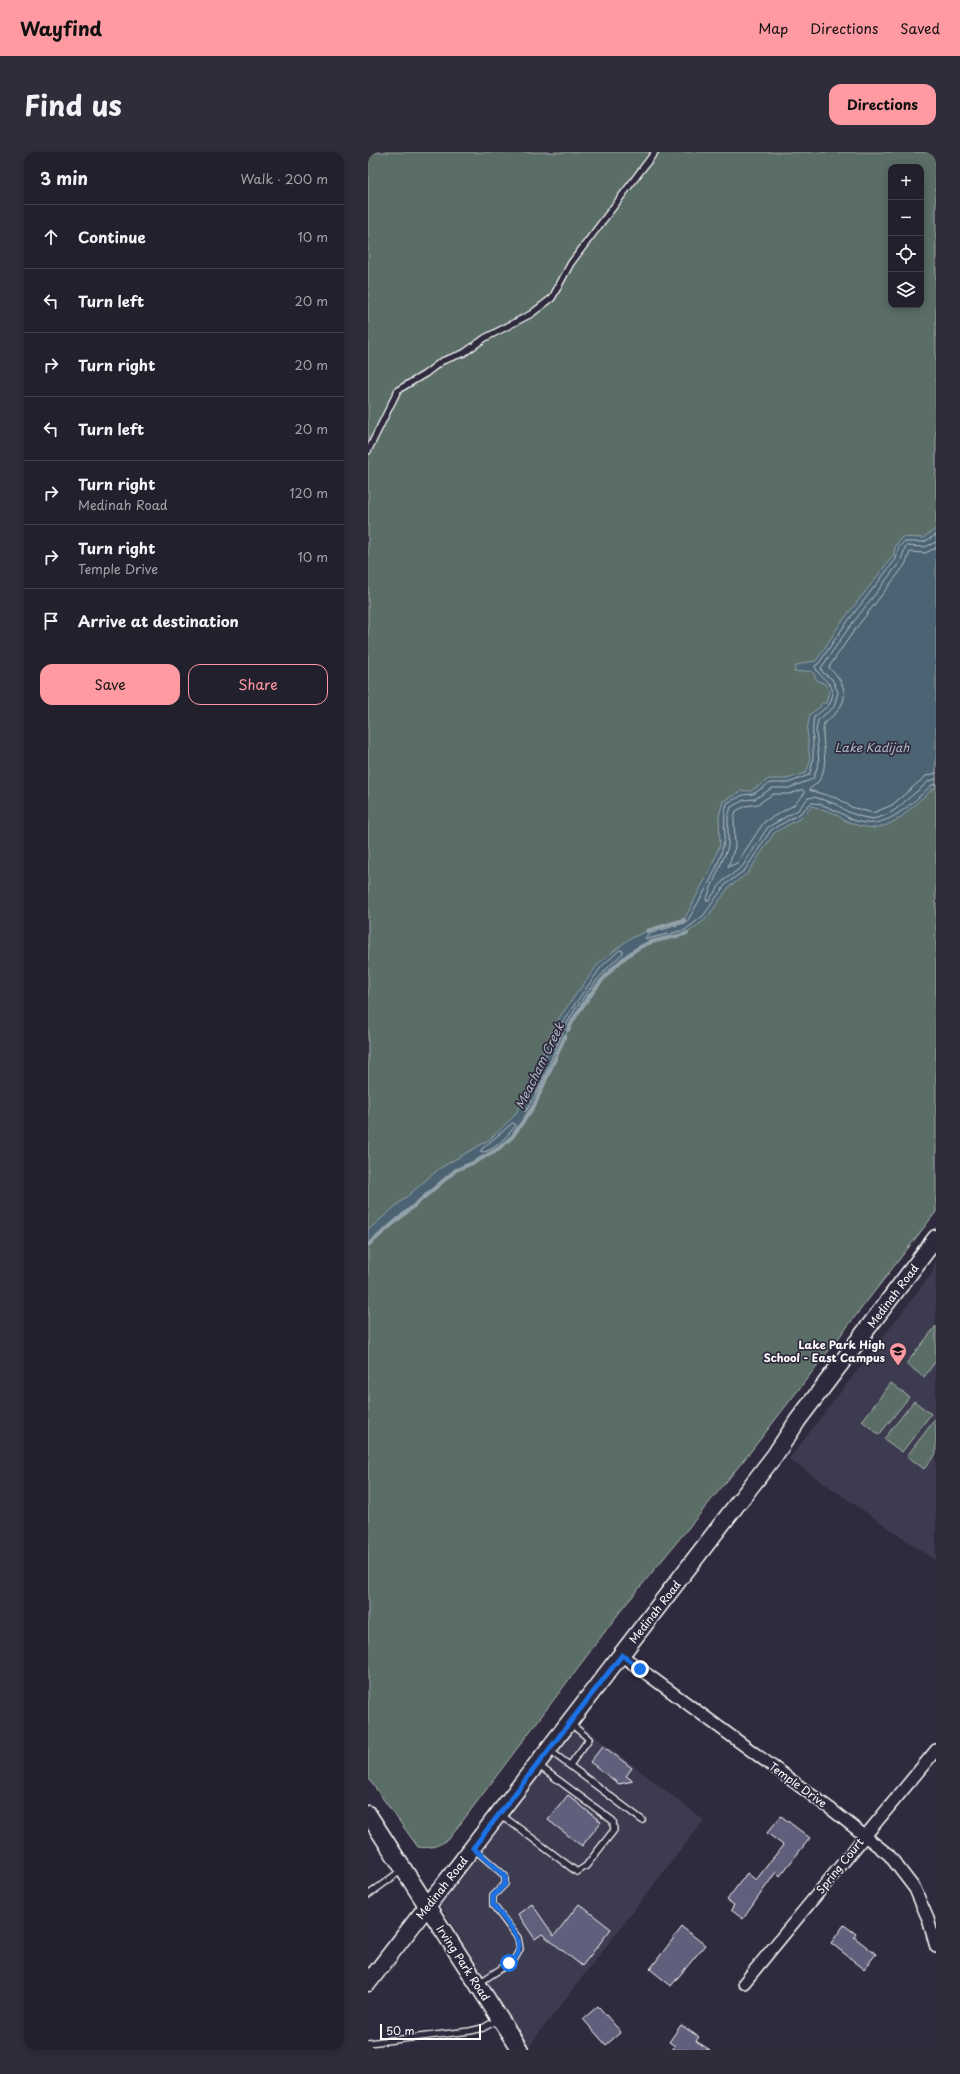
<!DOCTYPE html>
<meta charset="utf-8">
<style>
body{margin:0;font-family:"Playpen Sans",sans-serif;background:#2f2d3a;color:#f1f3f6}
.controls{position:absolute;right:12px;top:12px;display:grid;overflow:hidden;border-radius:8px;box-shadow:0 2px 10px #0003}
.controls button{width:36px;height:36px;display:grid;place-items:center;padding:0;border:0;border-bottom:1px solid #403e4a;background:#23202e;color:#f1f3f6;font:20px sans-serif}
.scale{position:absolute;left:12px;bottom:10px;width:101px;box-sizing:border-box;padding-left:4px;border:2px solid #fff;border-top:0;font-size:11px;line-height:14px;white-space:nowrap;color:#fff;-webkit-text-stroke:3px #2f2a3d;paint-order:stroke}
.stop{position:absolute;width:12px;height:12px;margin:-9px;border:3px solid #1a73e8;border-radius:50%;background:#fff}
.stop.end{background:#1a73e8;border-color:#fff;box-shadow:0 1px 4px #0008}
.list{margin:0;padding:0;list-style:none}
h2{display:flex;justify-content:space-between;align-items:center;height:52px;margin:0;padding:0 16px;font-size:17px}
h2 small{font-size:13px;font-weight:400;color:#a3a3aa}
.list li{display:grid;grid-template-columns:26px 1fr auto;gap:12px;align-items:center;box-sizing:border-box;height:64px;padding:0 16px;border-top:1px solid #403e4a}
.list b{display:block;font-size:15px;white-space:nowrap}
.list p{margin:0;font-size:13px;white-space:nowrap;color:#a3a3aa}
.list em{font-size:13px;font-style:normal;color:#a3a3aa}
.actions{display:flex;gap:8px;padding:12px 16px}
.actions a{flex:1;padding:9px 0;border:1px solid #ff9aa2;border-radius:12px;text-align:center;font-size:14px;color:#ff9aa2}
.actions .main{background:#ff9aa2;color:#111}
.icon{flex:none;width:22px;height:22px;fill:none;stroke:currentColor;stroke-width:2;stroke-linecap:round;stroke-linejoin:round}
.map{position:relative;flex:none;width:568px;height:1898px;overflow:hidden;border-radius:12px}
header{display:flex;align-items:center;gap:24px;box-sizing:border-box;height:56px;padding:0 20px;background:#ff9aa2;color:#111}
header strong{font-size:19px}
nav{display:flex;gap:22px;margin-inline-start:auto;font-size:14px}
.intro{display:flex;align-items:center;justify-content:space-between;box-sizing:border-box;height:96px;padding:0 24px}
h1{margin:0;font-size:28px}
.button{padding:10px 18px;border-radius:12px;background:#ff9aa2;color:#111;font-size:14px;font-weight:700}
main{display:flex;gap:24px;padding:0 24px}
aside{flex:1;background:#23202e;border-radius:12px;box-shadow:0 2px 10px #0003}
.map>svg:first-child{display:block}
.built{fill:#3e3a50}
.green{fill:#5a6d66;stroke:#acb6b2;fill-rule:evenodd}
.water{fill:#4b6472;stroke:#93a2aa}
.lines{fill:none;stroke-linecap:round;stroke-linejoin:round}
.shore{stroke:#b7c1c7;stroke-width:1}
.stream{stroke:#93a2aa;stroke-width:4}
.building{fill:#605e7c;stroke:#fff}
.service-casing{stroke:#fff;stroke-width:8}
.minor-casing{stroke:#fff;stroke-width:14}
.secondary-casing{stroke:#fff;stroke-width:19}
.service{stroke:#2f2a3d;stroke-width:5.5}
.minor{stroke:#2f2a3d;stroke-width:11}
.secondary{stroke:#2f2a3d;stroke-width:16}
.route{stroke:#1a73e8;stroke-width:5}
.labels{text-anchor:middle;stroke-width:3.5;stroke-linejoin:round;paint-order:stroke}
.street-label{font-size:11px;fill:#fff;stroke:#2f2a3d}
.poi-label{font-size:11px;font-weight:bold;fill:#fff;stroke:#2f2a3d;text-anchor:end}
.water-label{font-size:12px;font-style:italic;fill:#aeb9c0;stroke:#2f2a3d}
</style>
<header>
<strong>Wayfind</strong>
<nav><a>Map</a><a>Directions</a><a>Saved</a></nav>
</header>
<div class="intro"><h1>Find us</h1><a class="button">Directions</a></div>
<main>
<aside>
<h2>3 min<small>Walk · 200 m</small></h2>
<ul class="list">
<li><svg class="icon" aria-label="ahead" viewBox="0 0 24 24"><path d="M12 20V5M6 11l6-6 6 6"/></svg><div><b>Continue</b></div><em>10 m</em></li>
<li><svg class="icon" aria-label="left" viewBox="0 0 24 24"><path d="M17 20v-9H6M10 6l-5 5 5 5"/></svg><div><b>Turn left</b></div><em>20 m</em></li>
<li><svg class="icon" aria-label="right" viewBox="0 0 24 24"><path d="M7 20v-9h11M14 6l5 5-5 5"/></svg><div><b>Turn right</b></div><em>20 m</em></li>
<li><svg class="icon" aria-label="left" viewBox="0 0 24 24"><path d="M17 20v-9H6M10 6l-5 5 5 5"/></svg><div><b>Turn left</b></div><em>20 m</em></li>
<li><svg class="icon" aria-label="right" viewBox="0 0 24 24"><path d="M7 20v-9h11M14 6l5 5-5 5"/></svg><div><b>Turn right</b><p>Medinah Road</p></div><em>120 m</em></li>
<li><svg class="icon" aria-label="right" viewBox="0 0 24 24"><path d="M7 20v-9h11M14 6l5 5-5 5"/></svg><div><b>Turn right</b><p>Temple Drive</p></div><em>10 m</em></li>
<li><svg class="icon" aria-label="arrive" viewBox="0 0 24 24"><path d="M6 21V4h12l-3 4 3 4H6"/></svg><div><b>Arrive at destination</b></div></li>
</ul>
<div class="actions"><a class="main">Save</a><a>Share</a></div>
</aside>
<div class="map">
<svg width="568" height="1898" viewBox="0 0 568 1898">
<rect width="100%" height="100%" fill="#2f2a3d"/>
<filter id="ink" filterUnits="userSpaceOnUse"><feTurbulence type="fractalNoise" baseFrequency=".025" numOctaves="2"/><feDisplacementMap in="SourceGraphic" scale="8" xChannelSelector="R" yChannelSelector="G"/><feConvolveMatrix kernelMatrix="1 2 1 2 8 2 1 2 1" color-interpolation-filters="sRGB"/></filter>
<g filter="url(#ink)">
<g class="built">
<path d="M568 1106V1409L421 1307 564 1121Z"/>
<path d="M209 1570 336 1668 158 1898 71 1751Z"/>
</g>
<g class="green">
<path d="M0 0H568V1060L380 1303 251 1461 81 1687C70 1694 63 1697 50 1695L0 1626ZM523 15H553V153H523Z"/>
<path d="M568 1174V1209L556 1225 538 1212Z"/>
<path d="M523 1231 541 1245 511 1283 494 1269Z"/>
<path d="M546 1249 563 1262 534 1300 516 1287Z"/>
<path d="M568 1266V1302L556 1317 539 1304Z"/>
</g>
<path class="water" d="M568 377V634L532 666 519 673 505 676 491 674 476 668 466 661 444 654 436 664 406 681 380 721 361 735 338 767 319 781 279 791 260 802 245 815 202 874 166 954 144 985 130 997 107 1010 88 1018 0 1093V1078L72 1016 121 988 147 963 167 922 183 881 193 863 231 811 261 787 279 779 316 768 342 718 352 693 351 664 355 649 374 639H383L401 627H419L438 621 442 610 439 578 442 562 451 556 454 551H458L461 539 457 532 449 528 444 519 426 520 428 514 436 511 448 509 472 472 525 404 528 393 534 385 555 386Z"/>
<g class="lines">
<g class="shore">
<path d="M568 383 556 390H536L531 395 528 407 476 474 451 511 447 514C452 530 473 531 461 553L446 565C442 584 449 605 441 623L420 631H402L385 642 375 643 359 651C354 666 359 680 355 694 350 720 332 746 319 770L280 782 277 786 279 787 317 778 335 764 358 732 377 718 403 678 433 661 443 651C451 650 469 659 476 663 512 686 538 656 564 633L568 632"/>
<path d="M568 390 557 395 538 394 532 410 480 477 453 516 455 521 464 527 470 540 466 555 450 568 448 579 451 610 445 627 421 636H404L387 647 376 648 363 655 360 665V695L338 748H341L355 729 374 715 400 675 430 658 440 646 446 645 468 652 480 660 494 665 505 667 516 664 527 658 561 629 568 627"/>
<path d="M568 396 557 401 542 400 537 413 485 480 461 515C462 519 467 520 469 524 485 545 472 559 456 571 452 590 463 613 450 630 448 633 443 635 441 638L471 647 483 655 505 661 524 653 558 624 568 621"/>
<path d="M435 638 437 641 426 653 396 670 369 711 360 715 367 695 366 666 368 659 378 654 390 652 405 642H421Z"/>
<path d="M252 798 255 799V801C233 821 212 847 198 873 184 901 176 932 158 959H156L155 957 187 882 197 866 234 814Z"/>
<path d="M145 971 148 973C141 982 125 1001 113 1000V998Z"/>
</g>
<g class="stream">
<path d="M279 779 316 768V770"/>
<path d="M200 878C214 849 249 805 278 792 291 786 308 786 319 781"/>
<path d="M0 1093 88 1018 107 1010 130 997 144 985 166 954 197 884"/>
</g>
</g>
<g class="building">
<path d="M235 1594 264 1616 258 1624 265 1629 251 1632 222 1610Z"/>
<path d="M200 1643 233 1670 214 1694 180 1668Z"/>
<path d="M413 1664 442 1686 412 1724 408 1720 375 1767 363 1758 366 1753 359 1748 379 1721 388 1728 415 1693 399 1681Z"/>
<path d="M164 1752 186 1784 211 1752 243 1777 214 1814 174 1782 167 1787 150 1762Z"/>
<path d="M476 1773 488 1782 486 1785 508 1802 496 1817 463 1791Z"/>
<path d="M314 1775 337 1793 303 1834 282 1817Z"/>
<path d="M230 1854 253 1880 238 1893 215 1867Z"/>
<path d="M313 1873 331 1885 328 1889 342 1898H304L307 1894 301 1890Z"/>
</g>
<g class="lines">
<g class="service-casing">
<g id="service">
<path d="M0 299 30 238 57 222 74 209 96 201 117 186 163 162 184 146 203 111 287 0"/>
<path d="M202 1571 221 1587 202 1613"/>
<path d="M181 1598 274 1668"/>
<path d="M132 1662 209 1720 218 1714 246 1678 245 1669 170 1613"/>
<path d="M105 1696 137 1724V1732L125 1744V1753L150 1786 152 1797 146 1808 111 1831"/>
<path d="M0 1743 34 1718"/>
<path d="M0 1891 102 1879 115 1876 131 1867"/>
</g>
</g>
<g class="minor-casing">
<g id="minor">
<path d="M253 1503 464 1658 521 1703 547 1737 560 1767 568 1795"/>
<path d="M376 1831 568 1598"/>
</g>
</g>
<g class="secondary-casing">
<g id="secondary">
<path d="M0 1662 152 1898"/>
<path d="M0 1831 407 1303 430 1268 568 1086"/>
</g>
</g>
<use href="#service" class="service"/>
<use href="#minor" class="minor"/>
<use href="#secondary" class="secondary"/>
</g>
</g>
<g class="lines" filter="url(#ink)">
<path class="route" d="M141 1811C166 1794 137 1769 125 1753V1744L137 1732V1724L105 1696 254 1503 272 1517"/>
</g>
<defs>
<g id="school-pin" transform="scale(0.9)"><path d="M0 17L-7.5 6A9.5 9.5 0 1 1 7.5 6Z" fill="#ff9aa2" stroke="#2f2a3d"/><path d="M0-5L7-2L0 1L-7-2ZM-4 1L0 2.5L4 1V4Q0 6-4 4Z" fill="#111"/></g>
</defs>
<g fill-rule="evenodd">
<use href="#school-pin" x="530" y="1199"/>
</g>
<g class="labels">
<g class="street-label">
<text transform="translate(525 1144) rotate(-53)" y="4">Medinah Road</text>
<text transform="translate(287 1460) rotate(-52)" y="4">Medinah Road</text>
<text transform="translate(430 1633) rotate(36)" y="4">Temple Drive</text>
<text transform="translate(472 1714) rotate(-51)" y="4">Spring Court</text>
<text transform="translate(74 1736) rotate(-52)" y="4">Medinah Road</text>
<text transform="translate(95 1811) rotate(57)" y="4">Irving Park Road</text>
</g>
<g class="poi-label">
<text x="517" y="1197">Lake Park High<tspan x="517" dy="13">School - East Campus</tspan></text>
</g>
<g class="water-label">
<text x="504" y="600">Lake Kadijah</text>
<text transform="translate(172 914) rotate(-64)" y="4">Meacham Creek</text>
</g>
</g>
</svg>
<div class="controls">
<button>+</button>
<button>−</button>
<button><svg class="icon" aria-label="locate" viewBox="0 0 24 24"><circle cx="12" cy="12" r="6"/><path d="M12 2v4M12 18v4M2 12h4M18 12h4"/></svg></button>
<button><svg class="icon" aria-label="layers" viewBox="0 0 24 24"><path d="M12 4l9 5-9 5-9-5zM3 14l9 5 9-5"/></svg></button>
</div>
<div class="scale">50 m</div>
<div class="stop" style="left:141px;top:1811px"></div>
<div class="stop end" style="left:272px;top:1517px"></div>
</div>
</main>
